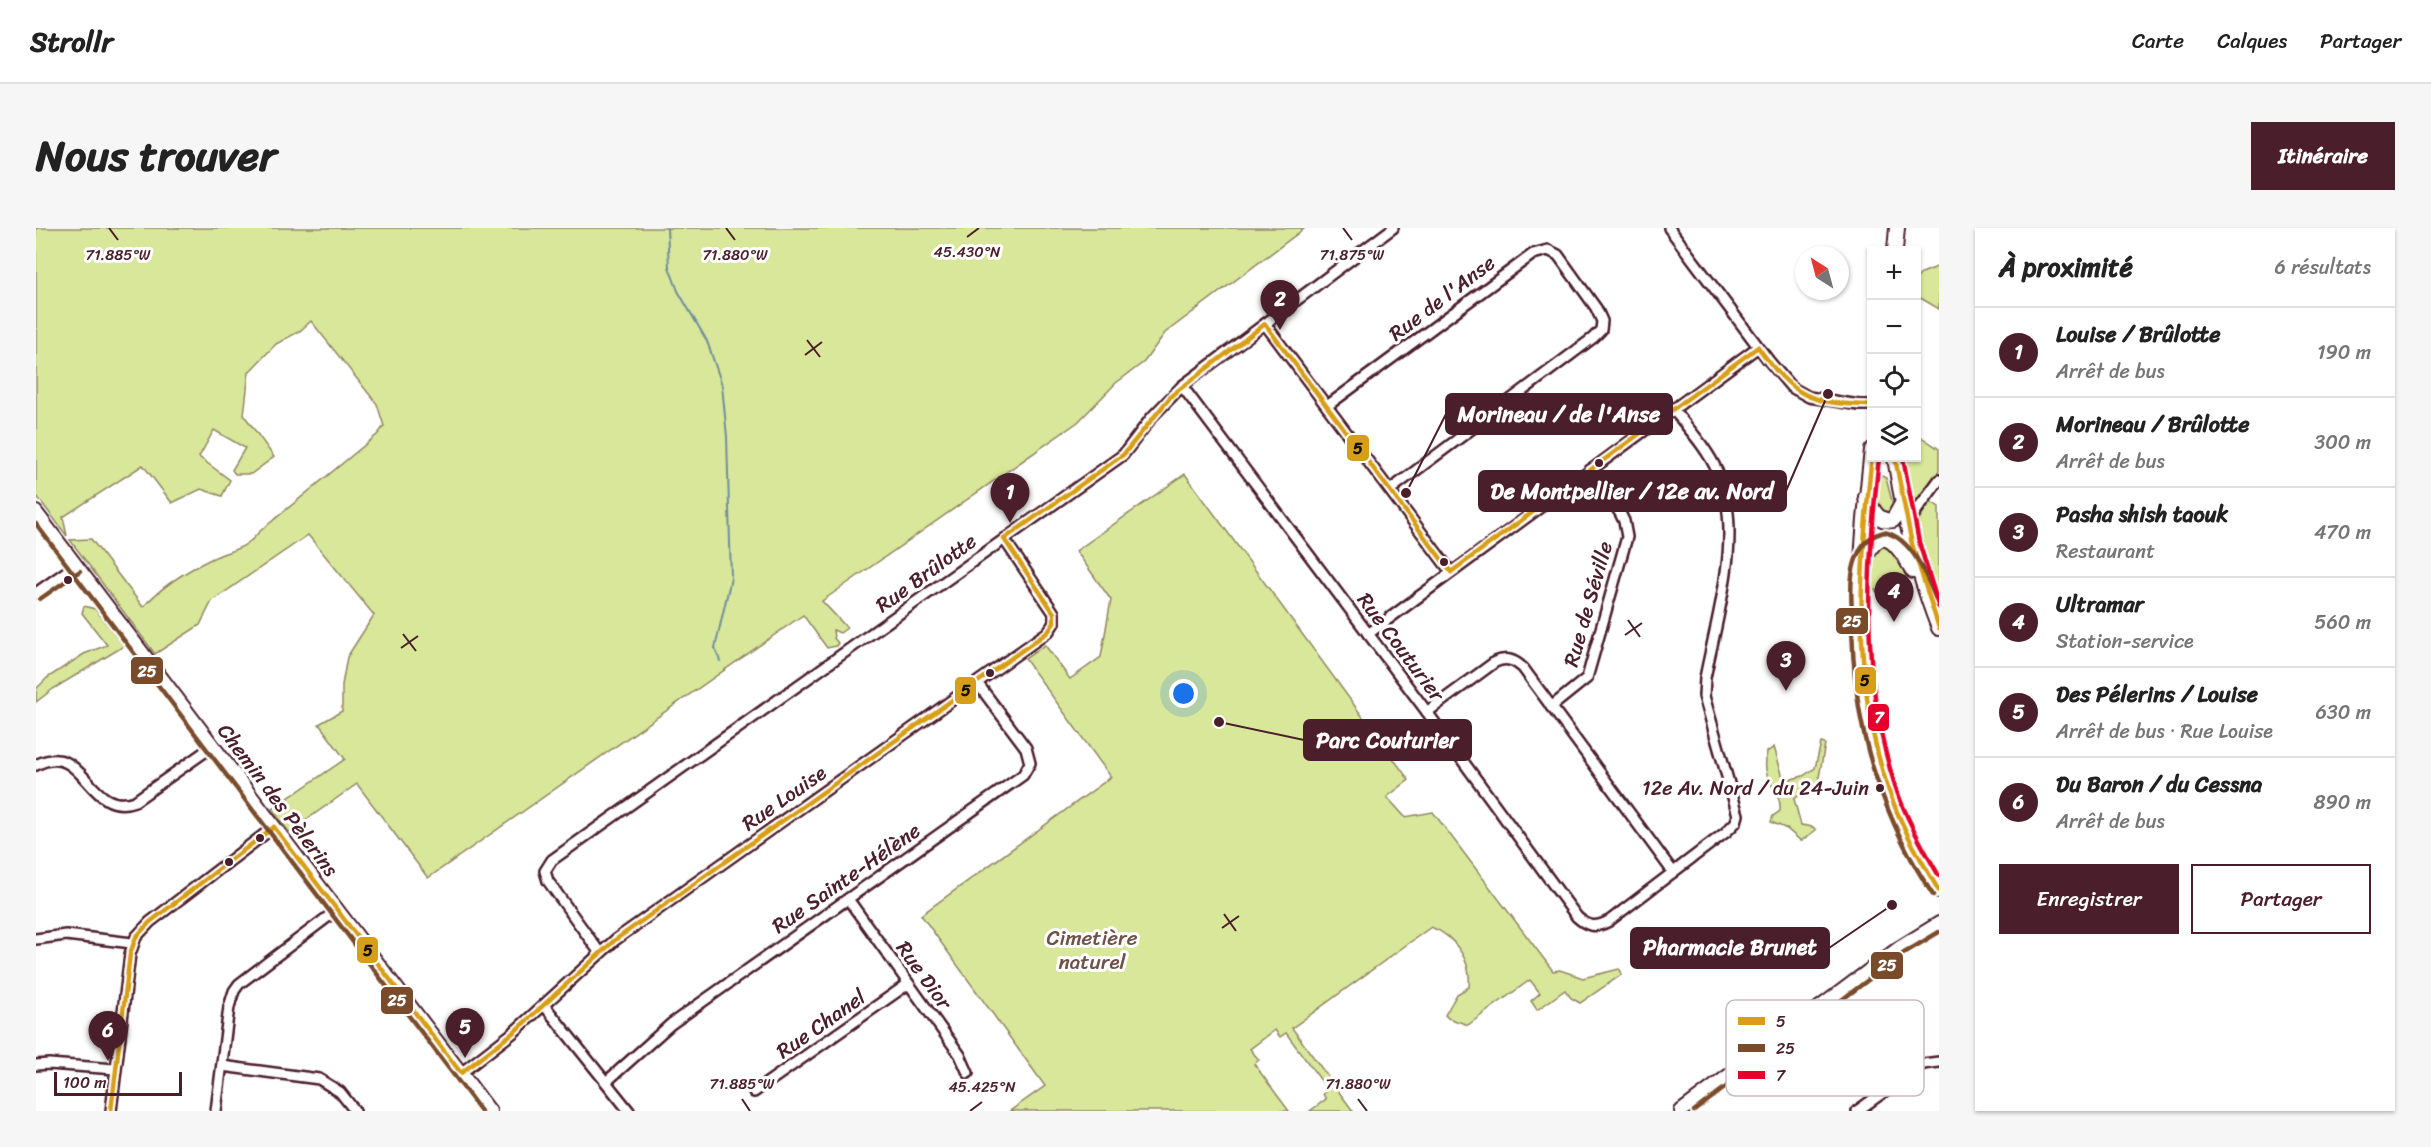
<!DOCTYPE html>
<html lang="fr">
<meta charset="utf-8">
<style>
body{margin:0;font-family:Sriracha,sans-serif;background:#f6f6f6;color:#222}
.controls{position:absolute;right:18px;top:18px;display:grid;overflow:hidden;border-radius:0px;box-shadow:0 2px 4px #0004}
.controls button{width:54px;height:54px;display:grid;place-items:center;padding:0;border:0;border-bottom:2px solid #e0e0e0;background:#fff;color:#222;font:30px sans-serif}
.compass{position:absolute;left:1759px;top:18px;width:54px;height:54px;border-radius:50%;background:#fff;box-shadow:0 2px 4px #0004;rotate:324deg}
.scale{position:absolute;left:18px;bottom:15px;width:128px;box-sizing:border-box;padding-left:6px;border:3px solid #4a1f2b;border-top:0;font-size:16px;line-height:21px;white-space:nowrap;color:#4a1f2b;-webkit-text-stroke:4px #fff;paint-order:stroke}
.you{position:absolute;left:1148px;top:466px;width:21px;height:21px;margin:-15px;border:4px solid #fff;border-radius:50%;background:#1a73e8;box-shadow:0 0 0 9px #1a73e833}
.badge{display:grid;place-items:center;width:39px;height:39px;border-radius:50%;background:#4a1f2b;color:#fff;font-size:20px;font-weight:700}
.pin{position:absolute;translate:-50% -50px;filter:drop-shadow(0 2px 3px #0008)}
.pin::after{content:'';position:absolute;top:32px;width:21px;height:18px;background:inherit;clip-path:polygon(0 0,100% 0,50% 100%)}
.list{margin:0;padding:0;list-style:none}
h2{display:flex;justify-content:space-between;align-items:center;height:78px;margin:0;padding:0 24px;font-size:26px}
h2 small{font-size:20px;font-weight:400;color:#767676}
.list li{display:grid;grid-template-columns:39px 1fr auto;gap:18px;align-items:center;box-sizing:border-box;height:90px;padding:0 24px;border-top:2px solid #e0e0e0}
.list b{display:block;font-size:22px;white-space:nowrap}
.list p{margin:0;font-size:20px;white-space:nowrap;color:#767676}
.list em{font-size:20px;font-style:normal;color:#767676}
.actions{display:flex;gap:12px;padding:18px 24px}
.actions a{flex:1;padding:14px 0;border:2px solid #4a1f2b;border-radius:0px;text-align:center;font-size:21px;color:#4a1f2b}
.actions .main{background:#4a1f2b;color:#fff}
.icon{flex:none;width:33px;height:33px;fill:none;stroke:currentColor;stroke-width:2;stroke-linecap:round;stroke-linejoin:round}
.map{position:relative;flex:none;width:1903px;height:883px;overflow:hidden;border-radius:0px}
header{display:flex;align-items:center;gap:36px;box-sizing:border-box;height:84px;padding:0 30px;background:#fff;border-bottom:2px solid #e0e0e0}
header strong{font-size:28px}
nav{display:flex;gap:33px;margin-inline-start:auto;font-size:21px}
.intro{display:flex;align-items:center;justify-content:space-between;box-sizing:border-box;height:144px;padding:0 36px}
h1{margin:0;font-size:42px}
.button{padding:15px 27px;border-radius:0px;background:#4a1f2b;color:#fff;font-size:21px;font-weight:700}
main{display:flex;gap:36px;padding:0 36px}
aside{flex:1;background:#fff;border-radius:0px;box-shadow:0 2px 4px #0004}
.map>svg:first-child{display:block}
.green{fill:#d8e79a;stroke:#918362;stroke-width:1.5}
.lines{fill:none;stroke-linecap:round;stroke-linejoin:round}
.stream{stroke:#708d9d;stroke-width:2}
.minor-casing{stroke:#4a1f2b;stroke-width:14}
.tertiary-casing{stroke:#4a1f2b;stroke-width:16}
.secondary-casing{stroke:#4a1f2b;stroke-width:18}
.minor{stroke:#fff;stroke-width:9}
.tertiary{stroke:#fff;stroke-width:12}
.secondary{stroke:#fff;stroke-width:14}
.bus-1-casing{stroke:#fff;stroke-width:9}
.bus-2-casing{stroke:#fff;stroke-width:9}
.bus-3-casing{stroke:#fff;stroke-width:9}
.bus-1{stroke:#d79e19;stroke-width:4.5}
.bus-2{stroke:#7a4b2a;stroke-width:4.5}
.bus-3{stroke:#e4002b;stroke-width:4.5}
.ticks{fill:none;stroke:#4a1f2b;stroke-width:2}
.bus-dot{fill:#4a1f2b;stroke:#fff;stroke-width:2}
.labels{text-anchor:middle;stroke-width:6;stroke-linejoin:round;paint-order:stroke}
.bus-label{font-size:20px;fill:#4a1f2b;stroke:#fff;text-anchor:end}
.street-label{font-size:21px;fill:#4a1f2b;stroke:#fff}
.park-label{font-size:21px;fill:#6e5147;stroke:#fff}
.key{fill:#fff;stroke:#c9bcbf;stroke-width:1.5}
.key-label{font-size:16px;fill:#4a1f2b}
.ticks-label{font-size:15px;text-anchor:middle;fill:#4a1f2b;stroke:#fff;stroke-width:6;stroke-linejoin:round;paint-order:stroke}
.leader{fill:none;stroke:#4a1f2b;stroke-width:2}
.callout-dot{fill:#4a1f2b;stroke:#fff;stroke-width:2}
.callout{fill:#4a1f2b;stroke:#4a1f2b;stroke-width:2}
.callout-label{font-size:22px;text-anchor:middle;font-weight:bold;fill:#fff}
.line-badge{stroke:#fff;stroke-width:2}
.badge-label{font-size:16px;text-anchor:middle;font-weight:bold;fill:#fff}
.pale-badge-label{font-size:16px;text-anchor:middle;font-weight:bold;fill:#111}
</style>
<header>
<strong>Strollr</strong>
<nav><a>Carte</a><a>Calques</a><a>Partager</a></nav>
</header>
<div class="intro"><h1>Nous trouver</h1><a class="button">Itinéraire</a></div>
<main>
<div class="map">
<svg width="1903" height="883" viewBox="0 0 1903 883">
<rect width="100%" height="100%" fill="#fff"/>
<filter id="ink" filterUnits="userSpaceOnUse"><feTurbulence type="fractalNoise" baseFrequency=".0167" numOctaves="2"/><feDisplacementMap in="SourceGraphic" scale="12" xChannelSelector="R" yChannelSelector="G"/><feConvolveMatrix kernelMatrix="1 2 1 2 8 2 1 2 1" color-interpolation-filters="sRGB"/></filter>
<g filter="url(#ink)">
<g class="green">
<path d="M0 0H1269L1129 105 1108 134 1080 155 1042 194 786 373 811 400 804 405 797 402 798 410 802 415 800 418 791 420 767 387 392 650 321 556 253 604 236 581 309 531 283 496 306 483V457L311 429 338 387 272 307 176 373 164 397 119 426 34 312 55 311 107 379C126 358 150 343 175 331 195 321 208 323 223 304L342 206 348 198 341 176 275 93 264 103 240 116 213 144 208 187 238 229 215 246H199L196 242 209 220 178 202 163 229 194 252 186 268 165 261 136 275 107 237 27 289 31 308 0 267Z"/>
<path d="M1903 38V81L1881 68 1880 51 1886 45Z"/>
<path d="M1881 206 1903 221V243L1879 277 1872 273 1865 230H1880Z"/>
<path d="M1149 246 1373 552 1351 569 1369 589 1397 584 1517 743 1524 742 1547 750 1583 741 1585 743V747L1544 775 1535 770 1529 762 1501 782 1495 773 1504 765 1494 752 1432 797 1412 790 1409 787 1421 766 1433 759C1436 733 1419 708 1395 699L1256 800 1317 883H1274L1290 871 1287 866 1292 862 1250 805 1244 809 1239 802 1214 821 1223 832 1218 836 1253 883H974L1009 858 885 687 1075 549 989 431 1009 417 1034 451 1065 429 1075 372 1040 323Z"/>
<path d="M1846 248 1850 250 1857 277 1854 286 1848 288 1839 280 1841 253Z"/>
<path d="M1894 273 1903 279V379L1881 313 1879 299Z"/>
<path d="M1849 315 1861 324 1875 364 1868 371 1861 354 1856 350 1848 351 1841 364 1831 354 1834 326Z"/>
<path d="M48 378 59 381 88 418 17 461 0 474V461L11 450 48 426 71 417 46 385Z"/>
<path d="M1785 515 1789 516 1782 555 1758 571 1765 597 1777 599 1780 602 1765 613 1751 601 1735 594 1737 588 1744 583C1746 559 1724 557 1731 524L1738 519 1748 553 1767 548 1779 540Z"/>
</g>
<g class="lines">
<path class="stream" d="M631 0 633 39 642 63 671 113 686 157 691 209 695 350 679 420 684 433"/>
<g class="minor-casing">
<g id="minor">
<path d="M1633 0 1733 133 1755 159 1773 169 1823 177H1836"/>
<path d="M1229 96 1415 344"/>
<path d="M1146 158 1391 484 1541 689C1552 699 1560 700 1573 693L1690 604 1700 594 1702 587 1668 468 1669 450C1681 388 1709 302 1681 243 1671 220 1652 200 1636 180"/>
<path d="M1291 178 1497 26 1512 22 1522 27 1560 80 1566 93 1565 102 1557 110 1354 262"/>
<path d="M1870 297 1903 252"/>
<path d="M0 365 40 337"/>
<path d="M1332 406 1722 119"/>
<path d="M1515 479 1551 450 1591 309 1588 293 1584 285 1554 242"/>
<path d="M1391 484 1459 434C1471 429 1478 432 1487 440L1637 644"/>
<path d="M0 537C49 511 51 590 99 573L177 518"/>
<path d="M812 671 924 827 932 845"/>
<path d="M0 711 30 707 96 715"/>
<path d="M564 725 512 653 509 643 516 632 1087 227 1116 189 1146 158 1357 0"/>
<path d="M508 777 593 883"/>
<path d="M0 837 13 836 79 841"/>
<path d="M186 838 283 851 304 864 319 883"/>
<path d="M425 845 478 804 579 712 1012 404 1018 395V385L968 311"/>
<path d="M570 854 635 796 987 547 994 535 990 520 942 456"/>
<path d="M718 864 872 756"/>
<path d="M75 883 94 726 100 709 114 694 238 599"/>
<path d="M180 883 193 779 198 763 203 756 301 682"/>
<path d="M1821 883 1887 836 1903 834"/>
</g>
</g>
<g class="tertiary-casing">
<g id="tertiary">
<path d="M0 284 454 883"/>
<path d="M1645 883 1864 719 1903 695"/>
</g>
</g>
<g class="secondary-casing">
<g id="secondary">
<path d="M1859 22 1861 0"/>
<path d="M1836 222C1818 381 1810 524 1903 663"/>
<path d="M1859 230C1868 289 1881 344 1903 400"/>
<path d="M1830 269C1837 281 1841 295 1857 292L1866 276"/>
<path d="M1828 333C1845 290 1863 318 1877 343"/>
</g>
</g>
<use href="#minor" class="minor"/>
<use href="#tertiary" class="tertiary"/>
<use href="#secondary" class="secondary"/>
<g class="bus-1-casing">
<g id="bus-1">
<path d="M1229 96 1415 344"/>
<path d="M1722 119C1758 169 1773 176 1836 177"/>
<path d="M1836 227C1824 337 1815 450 1851 557 1863 595 1883 629 1903 663"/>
<path d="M1859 230 1876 316 1903 400"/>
<path d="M968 311 1087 227 1136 167 1229 96"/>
<path d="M1415 344 1722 119"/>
<path d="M238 599 425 845"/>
<path d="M425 845 478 804 579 712 1012 404 1018 395V385L968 311"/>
<path d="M75 883 94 726 100 709 114 694 238 599"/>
</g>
</g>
<g class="bus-2-casing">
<g id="bus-2">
<path d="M0 296 445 883"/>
<path d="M4 371 44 343"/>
<path d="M1897 667C1873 631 1855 593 1841 552 1822 498 1816 442 1816 385 1815 364 1813 342 1824 322 1829 312 1837 307 1848 304 1878 310 1893 354 1903 379"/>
<path d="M1658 883 1868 725 1903 704"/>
</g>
</g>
<g class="bus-3-casing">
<g id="bus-3">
<path d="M1843 230C1831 338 1824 448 1858 554 1868 587 1886 618 1903 648"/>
<path d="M1867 230 1883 314 1903 379"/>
</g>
</g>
<use href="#bus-1" class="bus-1"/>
<use href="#bus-2" class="bus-2"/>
<use href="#bus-3" class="bus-3"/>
</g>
</g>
<path class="ticks" d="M73 0 82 12M690 0 699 12M1307 0 1316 12M931 9 943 0M771 112 784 129M769 127 786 114M1592 392 1604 409M367 406 380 423M1589 407 1606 395M365 420 382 408M1188 686 1200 703M1186 700 1203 688M706 871 714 883M1322 871 1331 883M934 883 946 874"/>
<g class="bus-dot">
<circle cx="1563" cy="235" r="5"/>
<circle cx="1408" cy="334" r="5"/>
<circle cx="32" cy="352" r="5"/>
<circle cx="954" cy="445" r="5"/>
<circle cx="1844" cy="560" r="5"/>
<circle cx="224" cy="610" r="5"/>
<circle cx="193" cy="634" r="5"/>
</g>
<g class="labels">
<g class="bus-label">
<text x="1833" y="567">12e Av. Nord / du 24-Juin</text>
</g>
<g class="street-label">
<text transform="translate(1406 70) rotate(-37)" y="7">Rue de l'Anse</text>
<text transform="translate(890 345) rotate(-36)" y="7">Rue Brûlotte</text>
<text transform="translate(1552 376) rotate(-74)" y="7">Rue de Séville</text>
<text transform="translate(1365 419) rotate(53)" y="7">Rue Couturier</text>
<text transform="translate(748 570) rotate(-35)" y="7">Rue Louise</text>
<text transform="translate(242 572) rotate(53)" y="7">Chemin des Pèlerins</text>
<text transform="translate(810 650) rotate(-35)" y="7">Rue Sainte-Hélène</text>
<text transform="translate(888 747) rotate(54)" y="7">Rue Dior</text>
<text transform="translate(785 796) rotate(-35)" y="7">Rue Chanel</text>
</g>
<g class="park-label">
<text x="1056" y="717">Cimetière<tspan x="1056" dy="24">naturel</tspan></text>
</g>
</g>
<rect x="1690" y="772" width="198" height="96" rx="9" class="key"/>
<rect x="1702" y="789" width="27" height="8" fill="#d79e19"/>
<rect x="1702" y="816" width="27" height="8" fill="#7a4b2a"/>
<rect x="1702" y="843" width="27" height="8" fill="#e4002b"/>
<g class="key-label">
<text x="1740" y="799">5</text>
<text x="1740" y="826">25</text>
<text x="1740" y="853">7</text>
</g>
<g class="ticks-label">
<text x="931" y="29">45.430°N</text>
<text x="82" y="32">71.885°W</text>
<text x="699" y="32">71.880°W</text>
<text x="1316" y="32">71.875°W</text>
<text x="706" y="861">71.885°W</text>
<text x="1322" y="861">71.880°W</text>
<text x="946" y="864">45.425°N</text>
</g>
<path class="leader" d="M1370 265L1410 186M1792 166L1750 263M1183 494L1268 512M1856 677L1793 720"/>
<g class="callout-dot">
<circle cx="1370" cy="265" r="6"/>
<circle cx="1792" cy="166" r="6"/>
<circle cx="1183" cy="494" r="6"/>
<circle cx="1856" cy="677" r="6"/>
</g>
<g class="callout">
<rect x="1410" y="166" width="226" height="40" rx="6"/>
<rect x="1443" y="243" width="307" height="40" rx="6"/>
<rect x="1268" y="492" width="167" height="40" rx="6"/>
<rect x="1595" y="700" width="198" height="40" rx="6"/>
</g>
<g class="callout-label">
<text x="1523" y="194">Morineau / de l'Anse</text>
<text x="1596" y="271">De Montpellier / 12e av. Nord</text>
<text x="1351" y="520">Parc Couturier</text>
<text x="1694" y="727">Pharmacie Brunet</text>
</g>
<g class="line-badge">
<rect x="1310" y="206" width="24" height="28" rx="6" fill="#d79e19"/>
<rect x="1799" y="379" width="34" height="28" rx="6" fill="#7a4b2a"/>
<rect x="94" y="428" width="34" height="29" rx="6" fill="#7a4b2a"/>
<rect x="1818" y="438" width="23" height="29" rx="6" fill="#d79e19"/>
<rect x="918" y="448" width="23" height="29" rx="6" fill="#d79e19"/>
<rect x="1831" y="475" width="23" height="29" rx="6" fill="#e4002b"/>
<rect x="320" y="708" width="23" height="28" rx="6" fill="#d79e19"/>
<rect x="1834" y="723" width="34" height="29" rx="6" fill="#7a4b2a"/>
<rect x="344" y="758" width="34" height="29" rx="6" fill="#7a4b2a"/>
</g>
<g class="badge-label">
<text x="1816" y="399">25</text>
<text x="111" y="449">25</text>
<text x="1843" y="495">7</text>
<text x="1851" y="743">25</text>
<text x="361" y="778">25</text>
</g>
<g class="pale-badge-label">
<text x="1322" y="226">5</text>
<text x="1829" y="458">5</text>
<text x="930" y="468">5</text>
<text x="332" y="728">5</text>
</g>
</svg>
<div class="controls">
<button>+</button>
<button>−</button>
<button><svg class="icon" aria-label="locate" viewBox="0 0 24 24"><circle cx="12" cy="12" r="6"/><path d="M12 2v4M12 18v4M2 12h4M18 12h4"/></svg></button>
<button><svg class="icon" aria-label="layers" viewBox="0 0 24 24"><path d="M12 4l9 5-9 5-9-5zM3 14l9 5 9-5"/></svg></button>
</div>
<svg class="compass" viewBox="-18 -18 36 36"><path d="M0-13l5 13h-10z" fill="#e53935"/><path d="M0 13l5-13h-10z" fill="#767676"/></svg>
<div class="scale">100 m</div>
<div class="you"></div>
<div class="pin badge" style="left:974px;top:295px">1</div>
<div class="pin badge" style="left:1244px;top:102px">2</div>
<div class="pin badge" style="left:1750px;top:463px">3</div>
<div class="pin badge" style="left:1858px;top:394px">4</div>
<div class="pin badge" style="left:429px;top:830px">5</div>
<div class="pin badge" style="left:72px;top:833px">6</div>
</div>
<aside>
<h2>À proximité<small>6 résultats</small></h2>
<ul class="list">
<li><span class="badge">1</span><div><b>Louise / Brûlotte</b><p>Arrêt de bus</p></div><em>190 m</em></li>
<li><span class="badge">2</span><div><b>Morineau / Brûlotte</b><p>Arrêt de bus</p></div><em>300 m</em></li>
<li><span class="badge">3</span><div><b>Pasha shish taouk</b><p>Restaurant</p></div><em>470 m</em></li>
<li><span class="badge">4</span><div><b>Ultramar</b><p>Station-service</p></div><em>560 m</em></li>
<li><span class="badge">5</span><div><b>Des Pélerins / Louise</b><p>Arrêt de bus · Rue Louise</p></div><em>630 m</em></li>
<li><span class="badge">6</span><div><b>Du Baron / du Cessna</b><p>Arrêt de bus</p></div><em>890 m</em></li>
</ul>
<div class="actions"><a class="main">Enregistrer</a><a>Partager</a></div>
</aside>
</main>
